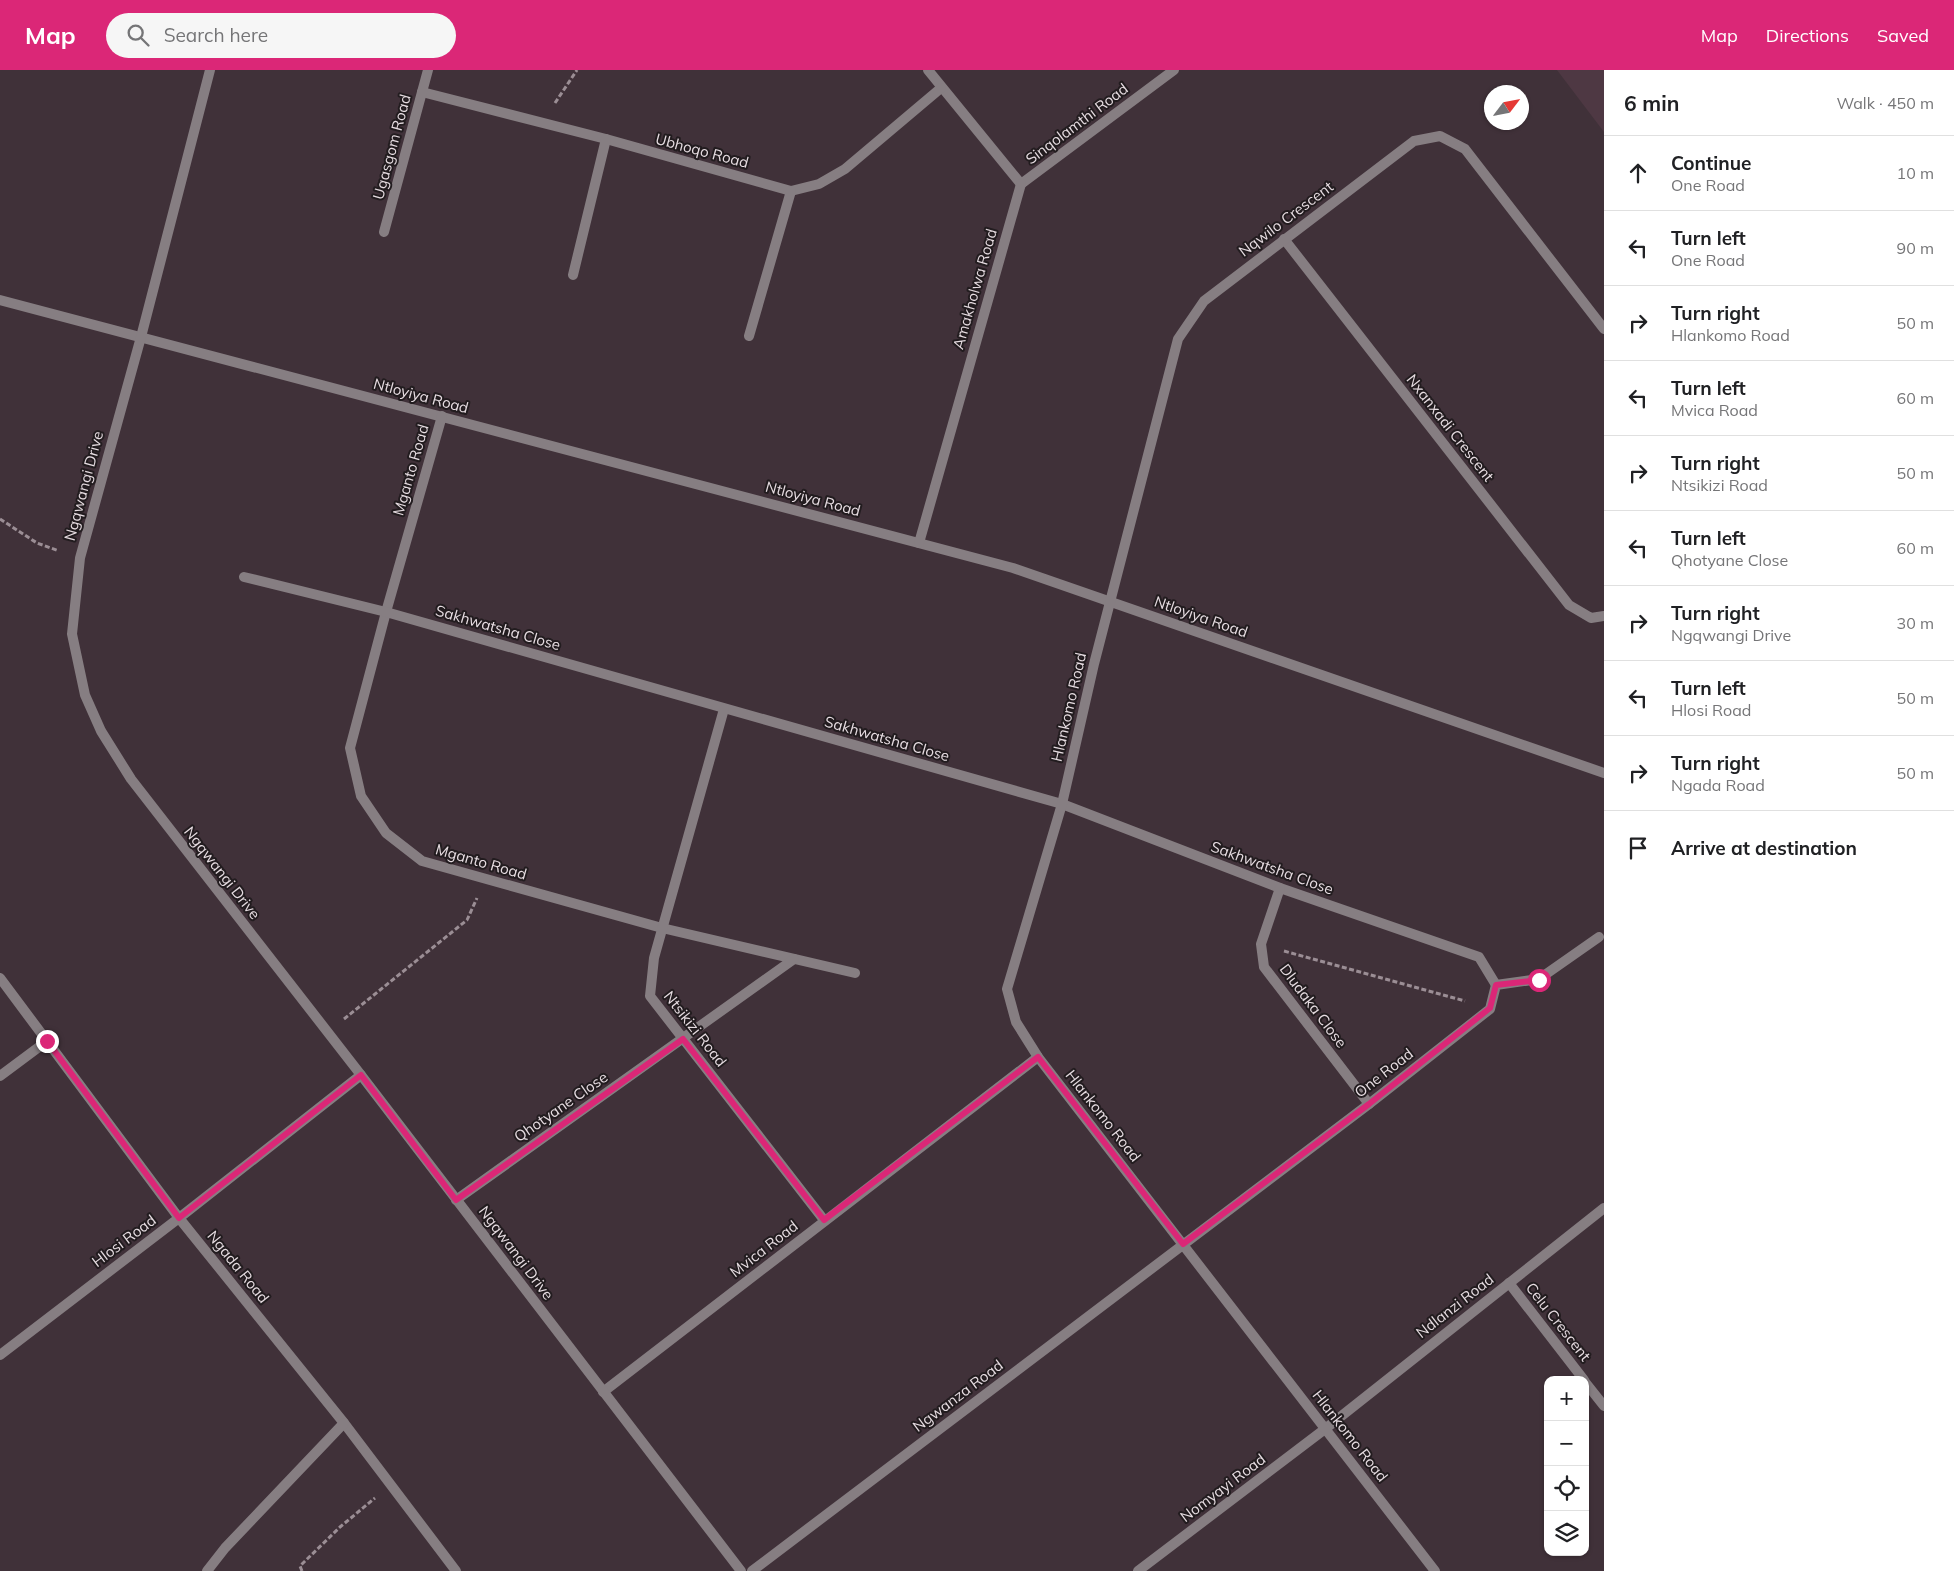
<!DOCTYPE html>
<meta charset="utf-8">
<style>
body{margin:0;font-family:Mulish,sans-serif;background:#f6f6f6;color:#202124}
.controls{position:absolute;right:15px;bottom:15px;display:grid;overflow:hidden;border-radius:10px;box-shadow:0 1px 4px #0004}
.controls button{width:45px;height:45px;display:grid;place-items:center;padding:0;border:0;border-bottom:1px solid #e0e0e0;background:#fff;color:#202124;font:25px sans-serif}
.compass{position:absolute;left:1484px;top:15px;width:45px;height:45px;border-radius:50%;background:#fff;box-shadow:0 1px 4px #0004;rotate:58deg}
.stop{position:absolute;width:15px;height:15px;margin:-11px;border:4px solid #db2777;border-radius:50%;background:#fff}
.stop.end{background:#db2777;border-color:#fff;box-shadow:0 1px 5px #0008}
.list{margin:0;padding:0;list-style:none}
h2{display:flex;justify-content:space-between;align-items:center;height:65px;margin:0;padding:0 20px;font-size:21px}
h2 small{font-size:16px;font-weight:400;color:#757577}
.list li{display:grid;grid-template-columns:32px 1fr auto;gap:15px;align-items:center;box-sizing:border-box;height:75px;padding:0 20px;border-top:1px solid #e0e0e0}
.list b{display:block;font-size:19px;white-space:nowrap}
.list p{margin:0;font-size:16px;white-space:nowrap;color:#757577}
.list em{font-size:16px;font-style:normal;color:#757577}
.icon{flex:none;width:28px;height:28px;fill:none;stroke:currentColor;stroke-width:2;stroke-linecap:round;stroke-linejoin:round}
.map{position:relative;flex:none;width:1604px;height:1501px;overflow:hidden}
header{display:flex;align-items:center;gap:30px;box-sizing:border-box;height:70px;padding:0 25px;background:#db2777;color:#fff}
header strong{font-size:24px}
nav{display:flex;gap:28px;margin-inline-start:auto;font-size:18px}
.search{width:350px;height:45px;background:#f6f6f6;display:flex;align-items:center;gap:12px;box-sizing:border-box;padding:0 18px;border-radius:28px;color:#757577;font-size:19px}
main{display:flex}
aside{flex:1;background:#fff}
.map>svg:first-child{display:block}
.built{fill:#4e3843}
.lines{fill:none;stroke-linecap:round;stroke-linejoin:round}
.path{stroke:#9b8e95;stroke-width:3;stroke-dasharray:5 2.5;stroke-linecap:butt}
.minor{stroke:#867e82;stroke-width:10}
.tertiary{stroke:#867e82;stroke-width:10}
.route{stroke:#db2777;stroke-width:6}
.labels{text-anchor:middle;stroke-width:4;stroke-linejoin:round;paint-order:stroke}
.street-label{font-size:15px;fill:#e7dde2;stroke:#221c1f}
</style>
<header>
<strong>Map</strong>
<div class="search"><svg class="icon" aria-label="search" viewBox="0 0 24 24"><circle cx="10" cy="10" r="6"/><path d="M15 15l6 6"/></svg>Search here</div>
<nav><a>Map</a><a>Directions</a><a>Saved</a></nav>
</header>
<main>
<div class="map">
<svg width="1604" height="1501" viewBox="0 0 1604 1501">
<rect width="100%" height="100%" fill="#403139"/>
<path class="built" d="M1557 0H1604V62Z"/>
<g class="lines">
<g class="path">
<path d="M555 33 577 0"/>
<path d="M0 449 37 473 59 481"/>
<path d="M1284 881 1465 931"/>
<path d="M344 949 467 850 477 828"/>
<path d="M302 1501 300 1496 340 1457 375 1428"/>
</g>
<g class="minor">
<path d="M928 0 1021 114"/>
<path d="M422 22 606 69 791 121 819 114 845 99 941 18"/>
<path d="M1021 114 1174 0"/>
<path d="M384 162 428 0"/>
<path d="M1284 169 1569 535 1591 548 1604 546"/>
<path d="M573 205 606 69"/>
<path d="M0 230 1013 498 1604 703"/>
<path d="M749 266 791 121"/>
<path d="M442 346 386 542 350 678 361 726 386 763 422 791 662 858 855 903"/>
<path d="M919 473 1021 114"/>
<path d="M244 507 386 542 1062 734 1280 818 1479 887 1496 915"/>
<path d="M724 639 654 888 650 926 824 1150"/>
<path d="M1280 818 1261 874 1264 897 1369 1034"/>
<path d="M0 908 179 1148 344 1353 456 1501"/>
<path d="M0 1006 47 971"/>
<path d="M456 1130 794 889"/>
<path d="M1509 1213 1584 1310"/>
<path d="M0 1285 179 1148 361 1005"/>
<path d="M1585 1312 1604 1336"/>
<path d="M603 1322 1038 987"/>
<path d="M207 1501 225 1478 344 1353"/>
<path d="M752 1501 1369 1034 1490 939 1496 915 1539 909 1599 867"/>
<path d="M1138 1501 1325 1359 1604 1138"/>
<path d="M1435 1501 1038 987 1016 952 1007 919 1062 734 1094 594 1178 269 1204 231 1414 71 1440 66 1465 79 1604 259"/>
</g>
<path class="tertiary" d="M210 0 141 267 80 488 72 564 85 625 101 661 131 709 361 1005 741 1501"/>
</g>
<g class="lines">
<path class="route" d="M47 971 179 1148 361 1005 456 1130 683 969 824 1150 1038 987 1183 1174 1369 1034 1490 938 1496 915 1539 910"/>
</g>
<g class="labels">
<g class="street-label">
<text transform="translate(1077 54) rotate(-37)" y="5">Sinqolamthi Road</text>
<text transform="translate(392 77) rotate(-75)" y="5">Ugasgom Road</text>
<text transform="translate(702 81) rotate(15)" y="5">Ubhoqo Road</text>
<text transform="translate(1286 149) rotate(-37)" y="5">Nqwilo Crescent</text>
<text transform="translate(975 219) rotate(-74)" y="5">Amakholwa Road</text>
<text transform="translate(421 326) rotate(15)" y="5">Ntloyiya Road</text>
<text transform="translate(1450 358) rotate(52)" y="5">Nxanxadi Crescent</text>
<text transform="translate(411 400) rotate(-74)" y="5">Mganto Road</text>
<text transform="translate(84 416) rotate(-75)" y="5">Ngqwangi Drive</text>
<text transform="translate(813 429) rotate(15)" y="5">Ntloyiya Road</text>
<text transform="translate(1201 547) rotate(19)" y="5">Ntloyiya Road</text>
<text transform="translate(498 558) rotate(16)" y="5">Sakhwatsha Close</text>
<text transform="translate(1069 637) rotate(-77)" y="5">Hlankomo Road</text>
<text transform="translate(887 669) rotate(16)" y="5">Sakhwatsha Close</text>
<text transform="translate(481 792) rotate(16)" y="5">Mganto Road</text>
<text transform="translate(1272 798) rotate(20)" y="5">Sakhwatsha Close</text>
<text transform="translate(222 803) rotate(52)" y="5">Ngqwangi Drive</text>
<text transform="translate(1313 936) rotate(53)" y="5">Dludaka Close</text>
<text transform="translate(695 959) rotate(52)" y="5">Ntsikizi Road</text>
<text transform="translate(1384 1003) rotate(-38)" y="5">One Road</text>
<text transform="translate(561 1037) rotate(-35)" y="5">Qhotyane Close</text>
<text transform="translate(1103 1046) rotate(52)" y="5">Hlankomo Road</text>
<text transform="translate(124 1171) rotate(-37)" y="5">Hlosi Road</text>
<text transform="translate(764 1179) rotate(-38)" y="5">Mvica Road</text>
<text transform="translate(516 1183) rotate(53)" y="5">Ngqwangi Drive</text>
<text transform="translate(238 1197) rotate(51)" y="5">Ngada Road</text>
<text transform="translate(1455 1236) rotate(-38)" y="5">Ndlanzi Road</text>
<text transform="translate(1558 1252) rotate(52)" y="5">Celu Crescent</text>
<text transform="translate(958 1326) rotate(-37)" y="5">Ngwanza Road</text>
<text transform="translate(1350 1366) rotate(52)" y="5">Hlankomo Road</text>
<text transform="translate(1223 1418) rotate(-37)" y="5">Nomyayi Road</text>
</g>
</g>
</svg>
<div class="controls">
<button>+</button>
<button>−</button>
<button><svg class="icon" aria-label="locate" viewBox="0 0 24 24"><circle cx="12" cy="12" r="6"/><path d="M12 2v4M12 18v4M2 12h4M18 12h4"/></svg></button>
<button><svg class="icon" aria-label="layers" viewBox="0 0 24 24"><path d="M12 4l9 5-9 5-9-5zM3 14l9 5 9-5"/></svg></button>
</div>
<svg class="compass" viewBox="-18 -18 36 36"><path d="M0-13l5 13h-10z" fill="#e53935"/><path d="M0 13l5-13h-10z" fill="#757577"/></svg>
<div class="stop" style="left:1539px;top:910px"></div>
<div class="stop end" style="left:47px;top:971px"></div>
</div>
<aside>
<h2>6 min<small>Walk · 450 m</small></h2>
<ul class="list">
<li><svg class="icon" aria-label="ahead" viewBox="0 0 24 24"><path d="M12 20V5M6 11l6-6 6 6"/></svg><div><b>Continue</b><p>One Road</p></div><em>10 m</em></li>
<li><svg class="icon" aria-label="left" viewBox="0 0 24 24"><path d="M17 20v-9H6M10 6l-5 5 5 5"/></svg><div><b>Turn left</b><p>One Road</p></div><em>90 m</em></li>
<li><svg class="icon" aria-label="right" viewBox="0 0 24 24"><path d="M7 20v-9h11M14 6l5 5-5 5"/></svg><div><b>Turn right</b><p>Hlankomo Road</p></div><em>50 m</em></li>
<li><svg class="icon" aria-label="left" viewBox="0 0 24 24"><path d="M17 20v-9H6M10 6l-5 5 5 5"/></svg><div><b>Turn left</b><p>Mvica Road</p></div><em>60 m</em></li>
<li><svg class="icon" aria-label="right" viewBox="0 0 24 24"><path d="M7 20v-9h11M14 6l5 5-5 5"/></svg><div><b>Turn right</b><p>Ntsikizi Road</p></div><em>50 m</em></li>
<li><svg class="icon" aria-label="left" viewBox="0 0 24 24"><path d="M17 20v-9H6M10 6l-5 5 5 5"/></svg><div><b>Turn left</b><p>Qhotyane Close</p></div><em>60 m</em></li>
<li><svg class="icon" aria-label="right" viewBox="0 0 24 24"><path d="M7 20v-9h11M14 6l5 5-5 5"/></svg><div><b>Turn right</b><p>Ngqwangi Drive</p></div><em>30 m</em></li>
<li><svg class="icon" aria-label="left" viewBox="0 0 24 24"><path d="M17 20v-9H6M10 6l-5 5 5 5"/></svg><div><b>Turn left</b><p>Hlosi Road</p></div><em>50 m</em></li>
<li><svg class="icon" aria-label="right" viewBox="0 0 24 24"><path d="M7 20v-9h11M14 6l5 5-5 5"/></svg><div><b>Turn right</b><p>Ngada Road</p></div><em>50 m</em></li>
<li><svg class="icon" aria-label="arrive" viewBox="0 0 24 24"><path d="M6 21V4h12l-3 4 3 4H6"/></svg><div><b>Arrive at destination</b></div></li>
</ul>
</aside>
</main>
